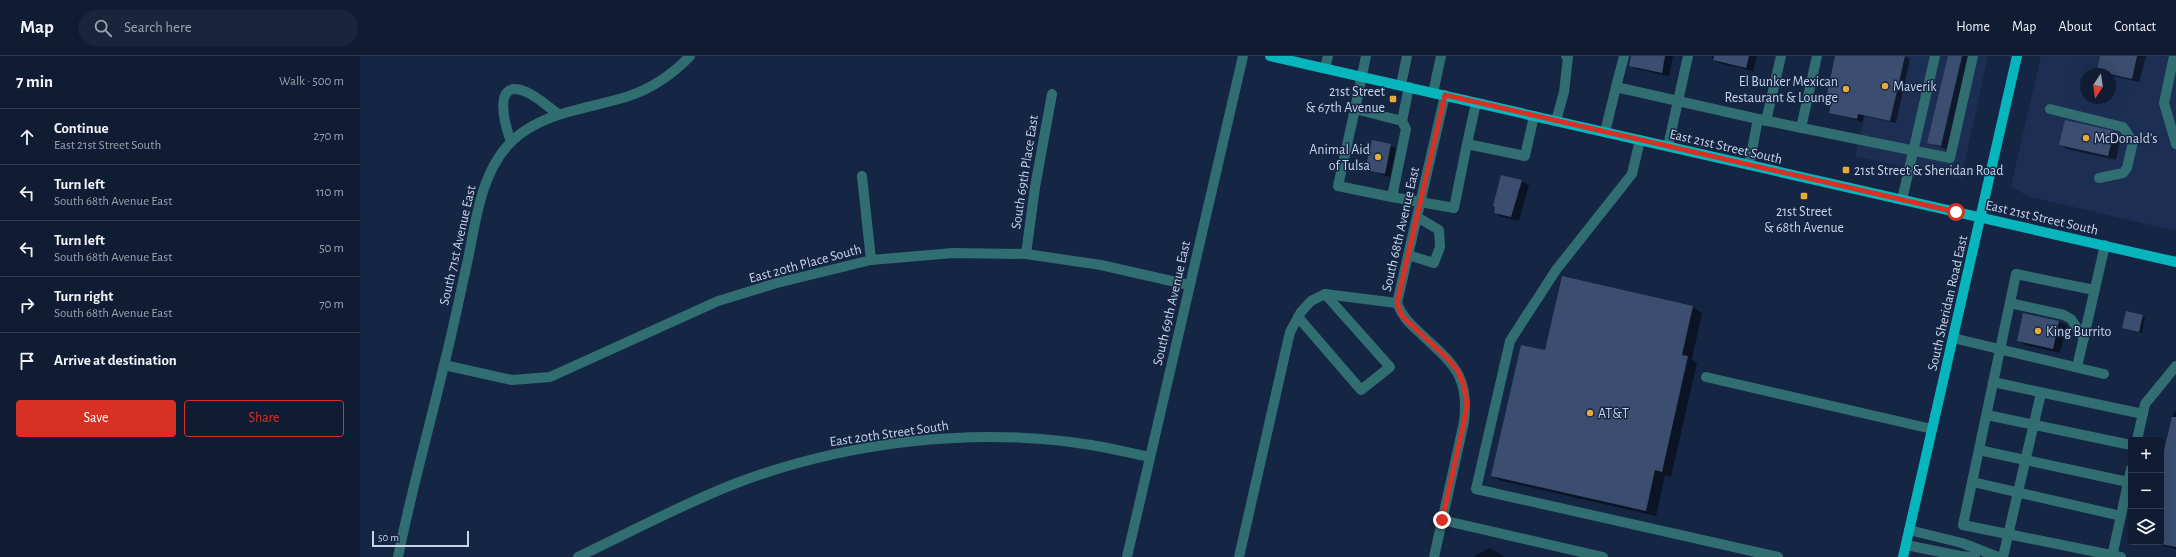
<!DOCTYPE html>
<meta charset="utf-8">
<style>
body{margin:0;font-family:"Alegreya Sans",sans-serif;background:#19253b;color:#f1f3f6}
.controls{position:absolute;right:12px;bottom:12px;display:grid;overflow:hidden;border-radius:4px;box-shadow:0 4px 16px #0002}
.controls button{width:36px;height:36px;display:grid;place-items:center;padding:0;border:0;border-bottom:1px solid #303a4e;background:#101c33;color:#f1f3f6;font:20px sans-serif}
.compass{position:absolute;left:1720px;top:12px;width:36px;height:36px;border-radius:50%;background:#101c33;box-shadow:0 4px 16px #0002;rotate:193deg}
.scale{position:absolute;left:12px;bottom:10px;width:97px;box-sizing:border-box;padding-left:4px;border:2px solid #c8d4e8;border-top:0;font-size:11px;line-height:14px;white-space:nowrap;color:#c8d4e8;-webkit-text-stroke:3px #152644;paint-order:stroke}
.stop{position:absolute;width:12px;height:12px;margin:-9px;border:3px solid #d93025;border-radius:50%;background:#fff}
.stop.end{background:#d93025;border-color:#fff;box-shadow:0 1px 4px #0008}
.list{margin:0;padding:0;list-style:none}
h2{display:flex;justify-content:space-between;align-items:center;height:52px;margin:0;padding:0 16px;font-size:17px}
h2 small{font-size:13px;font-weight:400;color:#9ca1ac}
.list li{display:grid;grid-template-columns:26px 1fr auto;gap:12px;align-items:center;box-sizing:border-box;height:56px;padding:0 16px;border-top:1px solid #303a4e}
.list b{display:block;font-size:15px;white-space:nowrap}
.list p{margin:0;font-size:13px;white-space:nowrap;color:#9ca1ac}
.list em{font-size:13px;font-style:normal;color:#9ca1ac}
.actions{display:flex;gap:8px;padding:12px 16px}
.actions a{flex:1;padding:9px 0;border:1px solid #d93025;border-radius:4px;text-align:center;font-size:14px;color:#d93025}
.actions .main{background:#d93025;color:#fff}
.icon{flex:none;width:22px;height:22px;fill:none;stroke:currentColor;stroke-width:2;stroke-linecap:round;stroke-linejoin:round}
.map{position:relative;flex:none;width:1816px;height:501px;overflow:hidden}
header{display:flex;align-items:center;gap:24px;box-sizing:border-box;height:56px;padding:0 20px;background:#101c33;border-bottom:1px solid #303a4e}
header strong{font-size:19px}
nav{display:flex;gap:22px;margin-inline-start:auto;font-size:14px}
.search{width:280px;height:36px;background:#19253b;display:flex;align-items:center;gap:10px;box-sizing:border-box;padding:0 14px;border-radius:22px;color:#9ca1ac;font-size:15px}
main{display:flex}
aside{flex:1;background:#101c33}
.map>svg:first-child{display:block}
.built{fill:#1c2f53;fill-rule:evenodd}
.shadow{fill:#0007}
.building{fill:#3b4e6f}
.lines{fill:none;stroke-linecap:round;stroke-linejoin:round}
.minor{stroke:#316e72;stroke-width:10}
.major{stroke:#07b6bd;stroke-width:10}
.route{stroke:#d93025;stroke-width:5}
.poi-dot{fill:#e7ac37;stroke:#152644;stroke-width:1.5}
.labels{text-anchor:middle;stroke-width:3;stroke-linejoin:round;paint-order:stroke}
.poi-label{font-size:14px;fill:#c8d4e8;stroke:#152644;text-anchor:start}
.street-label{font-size:14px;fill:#c8d4e8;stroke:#152644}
</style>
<header>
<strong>Map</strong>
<div class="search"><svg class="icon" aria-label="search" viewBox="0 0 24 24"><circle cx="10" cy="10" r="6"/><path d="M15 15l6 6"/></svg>Search here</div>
<nav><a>Home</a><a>Map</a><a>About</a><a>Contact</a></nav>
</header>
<main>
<aside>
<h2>7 min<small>Walk · 500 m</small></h2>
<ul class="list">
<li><svg class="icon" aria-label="ahead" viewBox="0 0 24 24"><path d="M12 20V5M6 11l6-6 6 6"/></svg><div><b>Continue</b><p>East 21st Street South</p></div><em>270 m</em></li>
<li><svg class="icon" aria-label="left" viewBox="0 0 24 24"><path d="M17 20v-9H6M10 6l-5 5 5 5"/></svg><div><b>Turn left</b><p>South 68th Avenue East</p></div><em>110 m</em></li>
<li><svg class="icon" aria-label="left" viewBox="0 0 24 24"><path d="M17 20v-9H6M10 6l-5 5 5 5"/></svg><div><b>Turn left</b><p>South 68th Avenue East</p></div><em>50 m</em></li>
<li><svg class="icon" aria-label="right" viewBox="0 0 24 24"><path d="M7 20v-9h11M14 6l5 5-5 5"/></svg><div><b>Turn right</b><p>South 68th Avenue East</p></div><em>70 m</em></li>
<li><svg class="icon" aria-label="arrive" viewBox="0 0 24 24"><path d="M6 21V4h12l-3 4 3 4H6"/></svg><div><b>Arrive at destination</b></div></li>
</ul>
<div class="actions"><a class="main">Save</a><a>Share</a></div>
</aside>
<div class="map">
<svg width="1816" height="501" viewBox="0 0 1816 501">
<rect width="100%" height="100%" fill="#152644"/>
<g class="built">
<path d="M1519 0H1628L1601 123 1495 100Z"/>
<path d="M1681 0H1816V175L1667 140 1651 130ZM1726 18H1750V42H1726Z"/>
</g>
<g class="shadow">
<path d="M1272 0H1313L1309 20 1277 13 1270 9Z"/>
<path d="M1352 0H1397L1393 15 1359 7 1352 3Z"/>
<path d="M1476 0H1544L1550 3 1536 67 1504 60 1502 66 1470 56 1474 40 1468 37Z"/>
<path d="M1589 0H1610L1588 94 1569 87Z"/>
<path d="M1741 0H1786L1779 26 1745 18 1738 14Z"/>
<path d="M1706 65 1754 76 1761 81 1756 104 1707 93 1700 89Z"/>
<path d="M1013 85 1036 92 1030 121 1007 114Z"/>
<path d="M1161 125 1169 129 1159 165 1142 161 1135 157Z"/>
<path d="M1332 251 1342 257 1332 303 1337 307 1311 421 1305 419 1296 460 1142 425 1132 420 1186 296Z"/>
<path d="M1767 257 1785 261 1782 277 1764 272Z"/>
<path d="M1664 258 1699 266 1707 270 1700 297 1665 289 1658 284Z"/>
<path d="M1814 356H1816V493L1790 486H1801V411Z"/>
<path d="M1129 492 1133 494 1145 501H1113Z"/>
</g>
<g class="building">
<path d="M1271 0H1305L1302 17 1269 10Z"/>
<path d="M1354 0H1389L1386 12 1353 4Z"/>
<path d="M1475 0H1545L1530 65 1498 58 1497 63 1469 57 1473 39 1467 38Z"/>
<path d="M1588 0H1602L1581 90 1567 87Z"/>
<path d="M1740 0H1777L1772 23 1737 15Z"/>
<path d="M1705 64 1754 75 1748 100 1699 89Z"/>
<path d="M1012 84 1031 88 1025 118 1005 114Z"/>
<path d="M1141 119 1162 124 1151 161 1134 157 1135 151 1133 150Z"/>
<path d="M1202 220 1333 250 1322 299 1328 300 1302 416 1295 414 1286 455 1131 420 1161 289 1185 294Z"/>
<path d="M1766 255 1783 259 1779 276 1762 272Z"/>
<path d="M1663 257 1699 265 1693 293 1657 285Z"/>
<path d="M1812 361H1816V491L1801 488V407Z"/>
</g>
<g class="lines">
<g class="minor">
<path d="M1006 0 995 53 1042 65 1046 73 1032 141 1094 152 1107 88"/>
<path d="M1814 0 1804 47 1816 88"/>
<path d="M965 12 968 0"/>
<path d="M1041 29 1047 0"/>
<path d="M1256 31 1264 0"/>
<path d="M1073 37 1081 0"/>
<path d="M1116 47 1107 88 1165 100 1174 60"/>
<path d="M995 53 978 130 1032 141"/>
<path d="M1690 53 1763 71 1773 86 1767 112 1763 117 1739 122"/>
<path d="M1042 65 1049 31"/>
<path d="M1196 65 1204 36 1208 1 1206 0"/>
<path d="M1406 65 1421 0"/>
<path d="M1441 72 1457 0"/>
<path d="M1245 76 1256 31 1398 63 1590 102 1613 0"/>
<path d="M1280 84 1272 118 1196 214 1150 285 1116 433 1418 501"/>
<path d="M151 86C146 72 131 23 164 35 176 39 188 51 198 58"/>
<path d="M1308 90 1328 0"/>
<path d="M1389 109 1398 63"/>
<path d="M502 120 511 204"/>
<path d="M1542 144 1575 0"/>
<path d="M666 198 675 131 692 38"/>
<path d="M1048 199 1074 207 1080 191 1079 174 1057 161"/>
<path d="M1734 234 1656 218 1603 469 1761 501"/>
<path d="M1650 247 1704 259 1711 263 1724 282"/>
<path d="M938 261 1001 334 1030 311 965 238"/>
<path d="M1593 282 1744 318"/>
<path d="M84 309 152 324 190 321 358 245 417 227 511 204 593 197 666 198 741 209 829 229"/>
<path d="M1717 311 1745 189"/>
<path d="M1346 321 1572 373"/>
<path d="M1633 326 1783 358"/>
<path d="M1627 359 1771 389"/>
<path d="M1777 384 1785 348 1816 310"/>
<path d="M1619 394 1768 426"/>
<path d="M1613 426 1761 460"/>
<path d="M1082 464 1243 501"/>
<path d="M1549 474 1602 487 1638 501"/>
<path d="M1546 489 1600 500 1615 501"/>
<path d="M38 501C51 436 69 373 84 309 93 274 100 238 108 203 116 164 121 115 152 85 183 55 229 53 269 40 292 32 313 18 330 0"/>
<path d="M218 501C270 476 321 449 374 428 484 386 614 370 731 389 750 392 770 397 790 401"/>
<path d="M767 501 883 0"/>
<path d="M879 501 930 276 941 256 951 245 965 238 1037 247"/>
<path d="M1074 501 1104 366C1110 317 1091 307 1059 276 1049 267 1042 260 1037 247L1085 39"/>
<path d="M1643 501 1681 337"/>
<path d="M1752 501 1771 413"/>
</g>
<g class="major">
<path d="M910 0 1816 206"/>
<path d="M1543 501 1657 0"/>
</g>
</g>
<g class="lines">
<path class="route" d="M1082 464 1104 366 1107 347 1103 327 1098 315 1088 303 1042 260 1037 247 1085 39 1596 156"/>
</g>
<g class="poi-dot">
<circle cx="1525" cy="30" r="4"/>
<circle cx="1486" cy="33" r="4"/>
<rect x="1029" y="39" width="8" height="8" rx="2"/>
<circle cx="1726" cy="82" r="4"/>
<circle cx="1018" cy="101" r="4"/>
<rect x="1482" y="110" width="8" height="8" rx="2"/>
<rect x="1440" y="136" width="8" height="8" rx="2"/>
<circle cx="1678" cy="275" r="4"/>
<circle cx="1230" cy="357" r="4"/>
</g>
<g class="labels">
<g class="poi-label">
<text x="1478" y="30" text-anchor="end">El Bunker Mexican<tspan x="1478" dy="16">Restaurant &amp; Lounge</tspan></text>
<text x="1533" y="35">Maverik</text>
<text x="1025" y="40" text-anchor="end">21st Street<tspan x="1025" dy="16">&amp; 67th Avenue</tspan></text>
<text x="1734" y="87">McDonald's</text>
<text x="1010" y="98" text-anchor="end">Animal Aid<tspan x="1010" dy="16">of Tulsa</tspan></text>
<text x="1494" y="119">21st Street &amp; Sheridan Road</text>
<text x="1444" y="160" text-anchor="middle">21st Street<tspan x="1444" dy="16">&amp; 68th Avenue</tspan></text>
<text x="1686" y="280">King Burrito</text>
<text x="1238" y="362">AT&amp;T</text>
</g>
<g class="street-label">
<text transform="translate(1366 90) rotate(13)" y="5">East 21st Street South</text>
<text transform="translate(664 116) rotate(-81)" y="5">South 69th Place East</text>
<text transform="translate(1682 161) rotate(13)" y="5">East 21st Street South</text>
<text transform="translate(1040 173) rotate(-77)" y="5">South 68th Avenue East</text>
<text transform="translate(97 189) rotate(-77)" y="5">South 71st Avenue East</text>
<text transform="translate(445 207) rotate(-15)" y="5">East 20th Place South</text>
<text transform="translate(811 247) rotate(-77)" y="5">South 69th Avenue East</text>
<text transform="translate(1587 247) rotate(-77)" y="5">South Sheridan Road East</text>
<text transform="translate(529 377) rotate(-8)" y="5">East 20th Street South</text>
</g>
</g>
</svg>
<div class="controls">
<button>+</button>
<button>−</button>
<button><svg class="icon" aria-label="layers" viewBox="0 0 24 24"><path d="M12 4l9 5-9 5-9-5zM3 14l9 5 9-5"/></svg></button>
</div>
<svg class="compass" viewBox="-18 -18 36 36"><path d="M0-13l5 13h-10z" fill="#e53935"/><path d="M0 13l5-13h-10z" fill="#9ca1ac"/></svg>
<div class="scale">50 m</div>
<div class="stop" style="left:1596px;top:156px"></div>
<div class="stop end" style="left:1082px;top:464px"></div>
</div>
</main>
